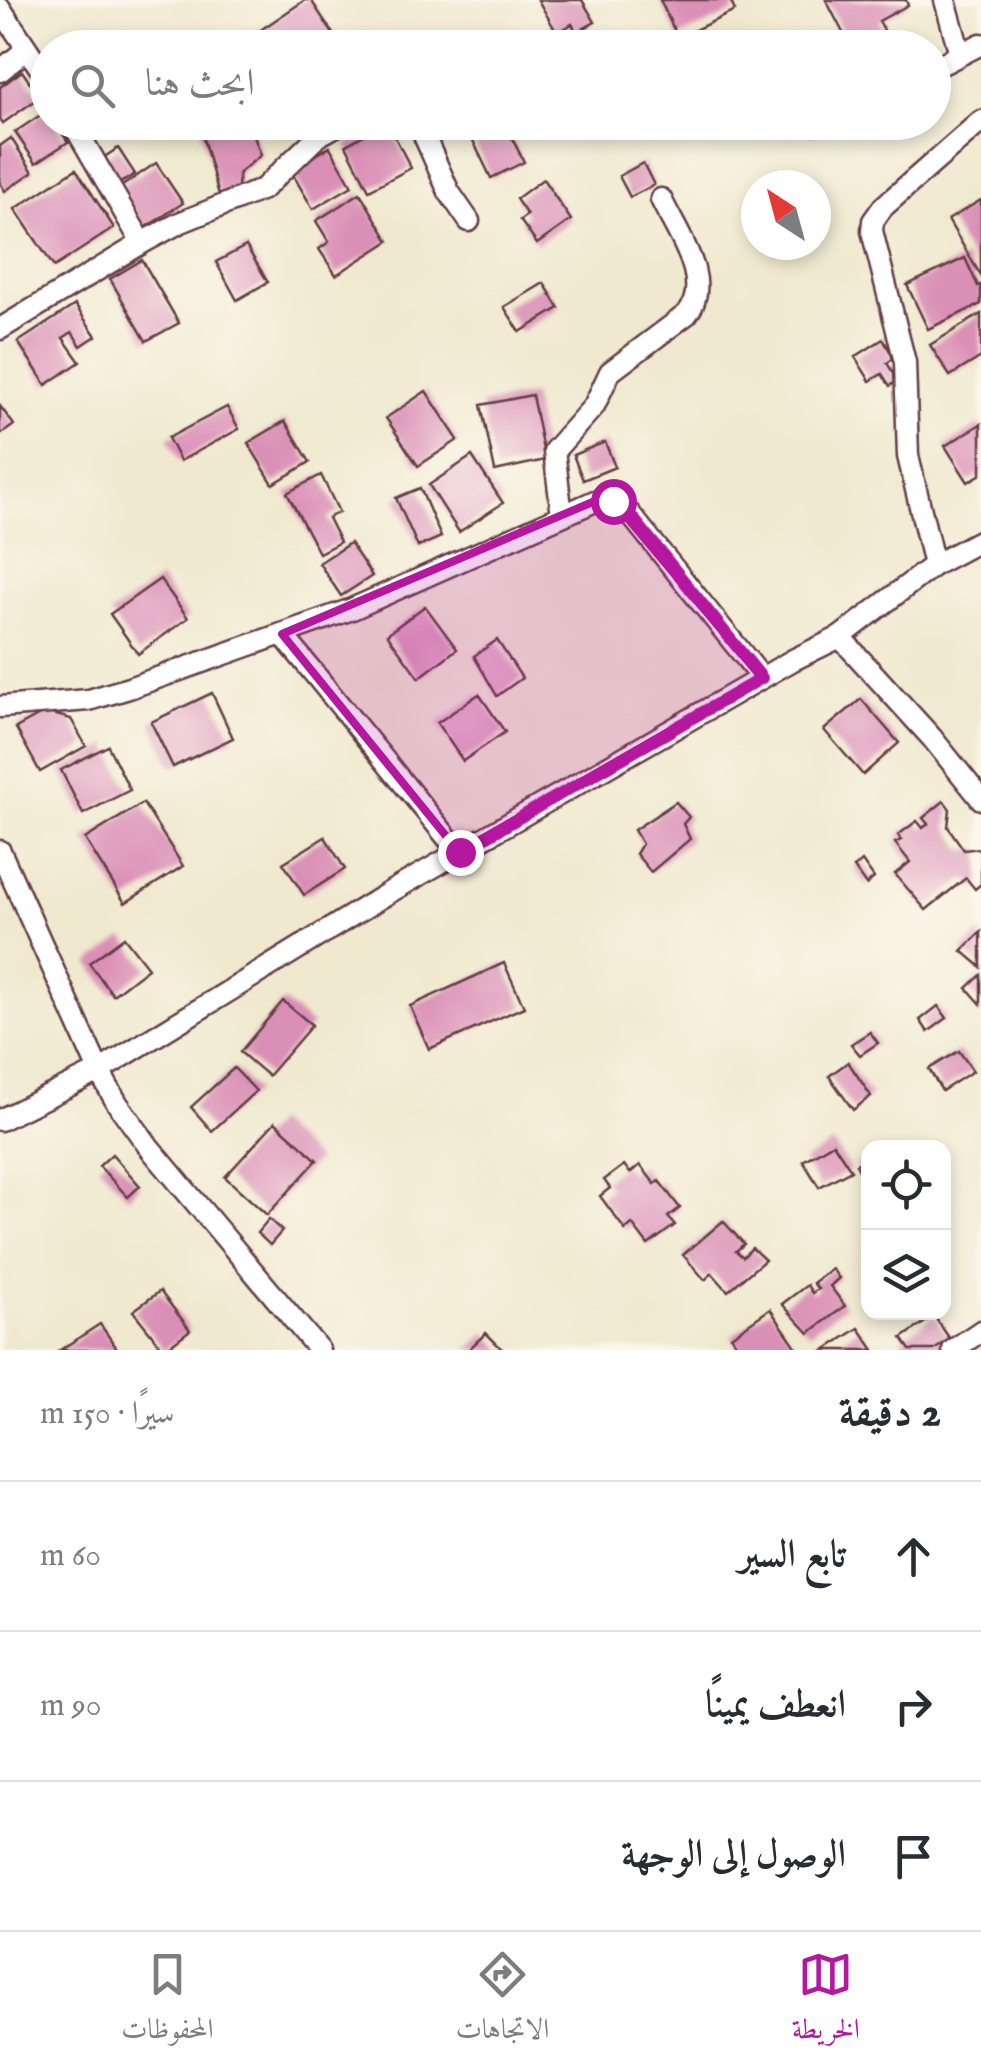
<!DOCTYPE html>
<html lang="ar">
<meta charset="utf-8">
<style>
body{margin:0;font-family:"IM FELL English",Amiri,serif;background:#f7f7f7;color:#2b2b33;direction:rtl}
.controls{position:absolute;right:30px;bottom:30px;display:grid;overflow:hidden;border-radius:20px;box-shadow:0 5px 15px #0003}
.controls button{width:90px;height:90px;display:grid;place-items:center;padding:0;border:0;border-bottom:2px solid #e1e1e2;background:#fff;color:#2b2b33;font:50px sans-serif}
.compass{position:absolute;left:741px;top:170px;width:90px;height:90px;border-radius:50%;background:#fff;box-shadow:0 5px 15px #0003;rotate:324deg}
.stop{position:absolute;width:30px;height:30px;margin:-22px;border:8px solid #b5179e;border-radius:50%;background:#fff}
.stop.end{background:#b5179e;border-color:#fff;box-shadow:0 2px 10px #0008}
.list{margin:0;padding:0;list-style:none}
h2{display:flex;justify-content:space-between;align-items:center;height:130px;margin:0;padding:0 40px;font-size:42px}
h2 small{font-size:32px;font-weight:400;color:#7c7c81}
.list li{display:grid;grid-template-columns:65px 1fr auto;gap:30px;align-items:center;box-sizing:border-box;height:150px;padding:0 40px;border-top:2px solid #e1e1e2}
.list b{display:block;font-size:38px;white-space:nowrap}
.list em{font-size:32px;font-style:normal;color:#7c7c81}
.icon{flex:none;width:55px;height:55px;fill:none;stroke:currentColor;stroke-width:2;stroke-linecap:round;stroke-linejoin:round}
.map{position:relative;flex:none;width:981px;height:1350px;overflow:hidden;direction:ltr}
.search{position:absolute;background:#fff;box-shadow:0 5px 15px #0003;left:30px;right:30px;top:30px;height:110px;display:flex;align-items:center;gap:25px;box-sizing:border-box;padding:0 35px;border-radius:55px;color:#7c7c81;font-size:38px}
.sheet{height:580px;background:#fff}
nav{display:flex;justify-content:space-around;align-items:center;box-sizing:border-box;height:140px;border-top:2px solid #e1e1e2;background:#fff;font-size:28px;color:#7c7c81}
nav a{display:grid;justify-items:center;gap:5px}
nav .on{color:#b5179e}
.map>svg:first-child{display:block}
.building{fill:#da8fb6}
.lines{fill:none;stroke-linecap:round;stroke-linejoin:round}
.street-casing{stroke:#633d44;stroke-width:25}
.street{stroke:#fff;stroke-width:20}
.route{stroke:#b5179e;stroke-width:12}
.marked{fill:#b5179e;fill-opacity:0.2;stroke:#b5179e;stroke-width:8;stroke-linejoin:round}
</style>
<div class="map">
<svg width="981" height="1350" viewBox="0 0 981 1350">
<rect width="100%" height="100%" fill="#fbf7ec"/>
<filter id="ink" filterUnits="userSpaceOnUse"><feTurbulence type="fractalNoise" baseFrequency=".01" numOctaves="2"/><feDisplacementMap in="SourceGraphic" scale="20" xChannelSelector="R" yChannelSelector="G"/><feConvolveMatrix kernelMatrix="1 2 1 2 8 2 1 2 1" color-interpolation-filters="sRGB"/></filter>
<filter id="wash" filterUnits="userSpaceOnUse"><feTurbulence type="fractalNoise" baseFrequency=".0048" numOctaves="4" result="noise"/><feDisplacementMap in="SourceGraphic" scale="40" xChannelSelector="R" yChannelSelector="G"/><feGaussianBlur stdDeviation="2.25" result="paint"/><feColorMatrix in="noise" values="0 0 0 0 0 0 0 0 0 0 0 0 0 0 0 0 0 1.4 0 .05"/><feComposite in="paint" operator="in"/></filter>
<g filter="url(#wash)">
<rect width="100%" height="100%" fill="#f0e9cf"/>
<g id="blocks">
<g class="building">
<path d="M305 0H311L333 34 313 48H270L259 31Z"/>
<path d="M538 0H582L595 22 577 32 572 24 557 33Z"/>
<path d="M660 0H730L735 11 678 38Z"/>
<path d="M826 0H906L908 5 879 21 889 39 873 48H851Z"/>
<path d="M526 32 532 39 526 48H498Z"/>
<path d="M22 71 40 97 3 123 0 119V87Z"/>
<path d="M48 110V122H55L68 142 36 163 15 132Z"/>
<path d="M202 122H249L261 155 239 173 238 187 219 195 199 124Z"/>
<path d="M387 122 411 168 369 190 346 145Z"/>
<path d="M473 122H492L494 126 504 122 524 162 491 178 466 126Z"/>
<path d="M599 122H621L604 132Z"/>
<path d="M11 138 33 172 5 191 0 183V146Z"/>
<path d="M330 147 352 186 313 209 290 170Z"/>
<path d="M118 148 135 174 117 185 100 160Z"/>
<path d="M156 163 183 203 145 228 119 188Z"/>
<path d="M643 163 654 185 630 197 619 176Z"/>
<path d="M76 169 114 228 54 267 15 209Z"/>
<path d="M543 179 571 220 537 244 520 220 527 215 516 199Z"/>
<path d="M360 193 389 241 336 275 319 249 329 242 316 221Z"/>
<path d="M981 200V276L948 220Z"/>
<path d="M246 246 268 282 237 300 216 262Z"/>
<path d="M965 258 978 286 981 285V304L928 329 907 285Z"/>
<path d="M142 260 179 323 146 341 110 279Z"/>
<path d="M544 283 559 308 520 332 504 307Z"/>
<path d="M75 305 96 336 81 346 72 332 63 338 80 362 46 385 18 342Z"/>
<path d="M981 314V357L950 376 930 345Z"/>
<path d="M883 339 894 358 887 363 898 380 890 386 882 374 870 381 855 357Z"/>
<path d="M426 391 458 440 418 466 386 418Z"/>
<path d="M532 395 545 460 495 471 481 405Z"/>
<path d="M0 406 14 425 0 435Z"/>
<path d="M227 407 239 429 180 461 168 438Z"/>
<path d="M285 421 310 462 273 484 248 443Z"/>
<path d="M981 424V474L968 482 945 446Z"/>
<path d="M605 442 615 467 583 480 573 455Z"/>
<path d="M472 456 503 503 459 532 429 485Z"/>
<path d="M321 475 339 512 328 518 340 542 319 553 287 493Z"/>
<path d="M420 488 441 537 418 547 396 498Z"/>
<path d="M350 543 372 576 341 596 319 563Z"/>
<path d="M160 579 188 618 138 654 110 614Z"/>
<path d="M425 606 457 649 419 678 387 634Z"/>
<path d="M497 640 522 678 497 696 474 656Z"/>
<path d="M212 693 233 738 173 767 151 722Z"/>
<path d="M479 694 505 732 463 761 437 723Z"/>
<path d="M861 699 899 743 863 775 824 730Z"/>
<path d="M45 712 71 719 86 746 40 772 16 728Z"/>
<path d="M108 746 130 790 83 814 61 770Z"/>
<path d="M944 801 950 809 948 827 964 850 981 848V884L975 889 966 878 926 910 895 874 910 862 895 843 901 840 898 835 917 821 923 828 928 824 923 818Z"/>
<path d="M676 802 689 817 683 824 690 839 651 872 636 854 642 844 634 830Z"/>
<path d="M143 803 183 866 125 903 85 839Z"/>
<path d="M325 837 345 869 304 895 283 863Z"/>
<path d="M862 861 874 878 866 885 854 868Z"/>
<path d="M981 932V967L962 951Z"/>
<path d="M124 937 148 968 113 995 89 963Z"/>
<path d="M504 963 524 1007 429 1049 410 1006Z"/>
<path d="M981 975V1004L967 988Z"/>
<path d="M283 1001 312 1025 268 1076 240 1052Z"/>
<path d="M938 1006 947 1018 928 1032 920 1020Z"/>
<path d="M870 1032 878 1043 860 1055 851 1044Z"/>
<path d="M959 1051 973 1071 942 1091 929 1069Z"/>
<path d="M848 1062 871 1096 853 1110 829 1076Z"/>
<path d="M234 1068 256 1091 212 1131 191 1107Z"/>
<path d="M275 1122 317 1160 267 1215 225 1177Z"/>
<path d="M833 1143 851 1170 819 1187 803 1161Z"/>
<path d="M112 1154 140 1186 128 1197 99 1166Z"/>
<path d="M868 1158V1190L856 1164Z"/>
<path d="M624 1165 630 1173 640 1165 655 1184 659 1181 680 1208 668 1217 675 1225 648 1245 632 1224 625 1230 600 1196 610 1188 604 1180Z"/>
<path d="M269 1219 282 1231 270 1245 257 1233Z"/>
<path d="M723 1221 744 1244 736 1251 743 1257 752 1248 765 1260 728 1291 712 1273 705 1280 683 1255Z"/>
<path d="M832 1269 839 1278 830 1286 845 1306 809 1333 782 1304 807 1285 812 1293 818 1289 813 1283Z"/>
<path d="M160 1291 190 1330 164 1350 133 1311Z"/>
<path d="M770 1309 797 1348 741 1350 731 1336Z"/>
<path d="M934 1316 950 1339 934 1350H910L902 1338Z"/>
<path d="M100 1324 118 1350H60Z"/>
<path d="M859 1328 874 1350H825Z"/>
<path d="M486 1333 503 1350H468Z"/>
</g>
</g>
</g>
<g filter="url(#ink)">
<use href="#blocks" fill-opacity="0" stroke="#633d44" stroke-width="2.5"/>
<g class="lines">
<g class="street-casing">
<g id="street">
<path d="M945 0 960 54"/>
<path d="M0 8 48 80"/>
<path d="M934 68 981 44"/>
<path d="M0 71 27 49"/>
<path d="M72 122 142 243"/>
<path d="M418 122 449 192 469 221"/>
<path d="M813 123 815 122"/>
<path d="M0 329 142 243 179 223 263 189 318 136 343 122"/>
<path d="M562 515 554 451 594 406 610 372 687 314C714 281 676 232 661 199"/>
<path d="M934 565 908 456 905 362 872 231 873 221 883 207 981 121"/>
<path d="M282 634 459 852"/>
<path d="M840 637 932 738 981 799"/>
<path d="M0 707 89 700 129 688 352 609 595 501H613L630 514 762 678"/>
<path d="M0 851 99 1071 0 1120"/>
<path d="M319 1350 149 1147 117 1103 99 1071 390 892 793 660 840 637 934 565 981 540"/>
<path d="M953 1350 981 1331"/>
</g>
</g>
<use href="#street" class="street"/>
</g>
</g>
<g class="lines" filter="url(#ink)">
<path class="route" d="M460 852 762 678 630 514 613 501"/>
</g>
<path class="marked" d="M595 501H613L762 678 459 852 282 634Z"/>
</svg>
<div class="controls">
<button><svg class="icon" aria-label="locate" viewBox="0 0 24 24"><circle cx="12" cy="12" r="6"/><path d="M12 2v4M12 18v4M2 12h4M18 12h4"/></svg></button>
<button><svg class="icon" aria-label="layers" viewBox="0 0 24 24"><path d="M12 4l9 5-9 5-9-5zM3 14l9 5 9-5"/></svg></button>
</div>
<svg class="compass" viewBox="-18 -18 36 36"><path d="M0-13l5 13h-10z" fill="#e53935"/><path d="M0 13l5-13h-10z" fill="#7c7c81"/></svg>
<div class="stop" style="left:613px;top:501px"></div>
<div class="stop end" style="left:460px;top:852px"></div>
<div class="search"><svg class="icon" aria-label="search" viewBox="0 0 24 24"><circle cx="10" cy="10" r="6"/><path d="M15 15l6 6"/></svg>ابحث هنا</div>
</div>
<section class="sheet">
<h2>2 دقيقة<small>سيرًا · 150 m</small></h2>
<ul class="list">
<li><svg class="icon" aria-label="ahead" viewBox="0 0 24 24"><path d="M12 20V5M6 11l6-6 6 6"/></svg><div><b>تابع السير</b></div><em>60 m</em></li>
<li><svg class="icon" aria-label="right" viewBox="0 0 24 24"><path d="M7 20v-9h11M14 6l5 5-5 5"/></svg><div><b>انعطف يمينًا</b></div><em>90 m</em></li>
<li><svg class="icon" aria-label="arrive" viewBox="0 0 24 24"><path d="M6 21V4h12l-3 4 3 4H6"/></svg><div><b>الوصول إلى الوجهة</b></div></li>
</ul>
</section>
<nav>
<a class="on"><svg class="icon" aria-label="map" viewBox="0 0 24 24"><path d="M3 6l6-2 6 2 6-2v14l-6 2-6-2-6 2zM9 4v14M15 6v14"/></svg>الخريطة</a>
<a><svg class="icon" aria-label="directions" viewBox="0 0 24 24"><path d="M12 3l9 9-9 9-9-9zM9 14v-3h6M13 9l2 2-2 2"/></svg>الاتجاهات</a>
<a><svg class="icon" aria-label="saved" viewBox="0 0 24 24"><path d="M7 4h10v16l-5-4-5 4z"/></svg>المحفوظات</a>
</nav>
